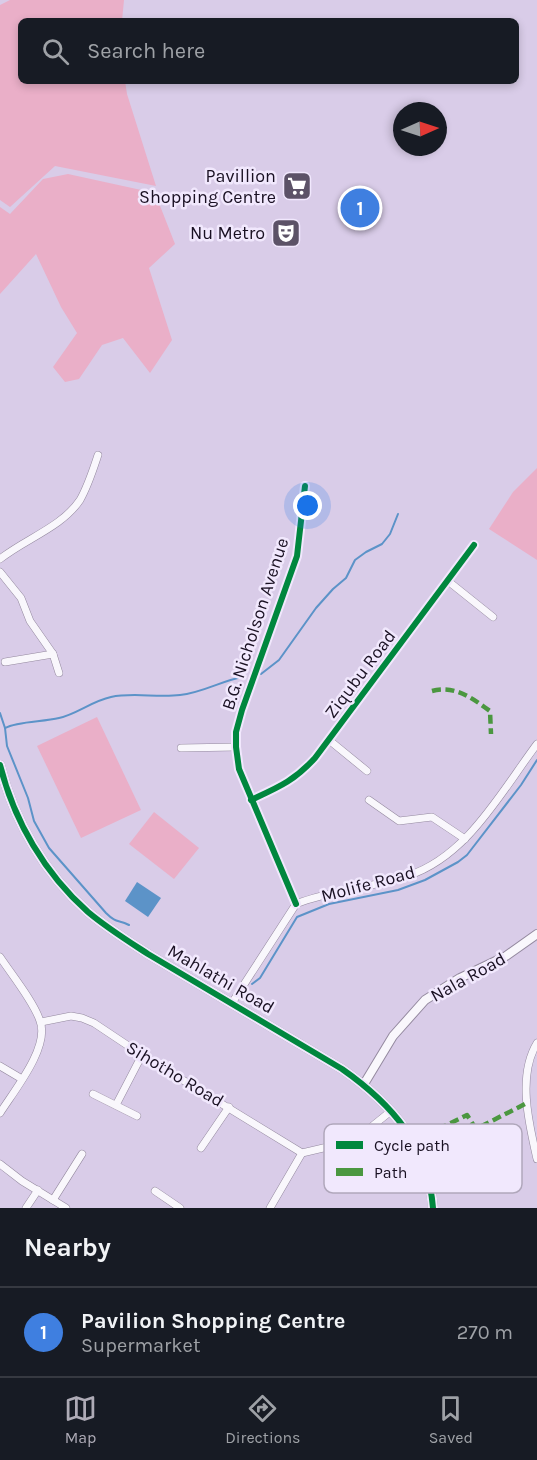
<!DOCTYPE html>
<style>
body{margin:0;font-family:Karla,sans-serif;background:#20242c;color:#f1f3f6}
.compass{position:absolute;left:393px;top:102px;width:54px;height:54px;border-radius:50%;background:#171b24;box-shadow:0 3px 9px #0003;rotate:87deg}
.you{position:absolute;left:308px;top:506px;width:21px;height:21px;margin:-15px;border:4px solid #fff;border-radius:50%;background:#1a73e8;box-shadow:0 0 0 9px #1a73e833}
.badge{display:grid;place-items:center;width:39px;height:39px;border-radius:50%;background:#aeabb6;color:#fff;font-size:20px;font-weight:700}
.pin{position:absolute;translate:-50% -50%;border:3px solid #fff;box-shadow:0 2px 6px #0006}
.list{margin:0;padding:0;list-style:none}
h2{display:flex;justify-content:space-between;align-items:center;height:78px;margin:0;padding:0 24px;font-size:26px}
h2 small{font-size:20px;font-weight:400;color:#9ea1a6}
.list li{display:grid;grid-template-columns:39px 1fr auto;gap:18px;align-items:center;box-sizing:border-box;height:90px;padding:0 24px;border-top:2px solid #363941}
.list b{display:block;font-size:22px;white-space:nowrap}
.list p{margin:0;font-size:20px;white-space:nowrap;color:#9ea1a6}
.list em{font-size:20px;font-style:normal;color:#9ea1a6}
.icon{flex:none;width:33px;height:33px;fill:none;stroke:currentColor;stroke-width:2;stroke-linecap:round;stroke-linejoin:round}
.map{position:relative;flex:none;width:537px;height:1208px;overflow:hidden}
.search{position:absolute;background:#171b24;box-shadow:0 3px 9px #0003;left:18px;right:18px;top:18px;height:66px;display:flex;align-items:center;gap:15px;box-sizing:border-box;padding:0 21px;border-radius:9px;color:#9ea1a6;font-size:22px}
.sheet{height:168px;background:#171b24}
nav{display:flex;justify-content:space-around;align-items:center;box-sizing:border-box;height:84px;border-top:2px solid #363941;background:#171b24;font-size:16px;color:#9ea1a6}
nav a{display:grid;justify-items:center;gap:3px}
nav .on{color:#aeabb6}
.map>svg:first-child{display:block}
.green{fill:#eaafc8}
.water{fill:#5c93c8}
.lines{fill:none;stroke-linecap:round;stroke-linejoin:round}
.stream{stroke:#5c93c8;stroke-width:2}
.minor-casing{stroke:#94899f;stroke-width:8}
.tertiary-casing{stroke:#94899f;stroke-width:10}
.minor{stroke:#f9f7fc;stroke-width:7}
.tertiary{stroke:#f9f7fc;stroke-width:8}
.quiet{stroke:#4b9740;stroke-width:4.5;stroke-dasharray:9 4.5;stroke-linecap:butt}
.cycleway-casing{stroke:#f1e8fd;stroke-width:10}
.cycleway{stroke:#00873e;stroke-width:6}
.labels{text-anchor:middle;stroke-width:5;stroke-linejoin:round;paint-order:stroke}
.poi-label{font-size:18px;fill:#191022;stroke:#f1e8fd;text-anchor:end}
.street-label{font-size:18px;fill:#191022;stroke:#f1e8fd}
.key{fill:#f1e8fd;stroke:#b0a7bb;stroke-width:1.5}
.key-label{font-size:16px;fill:#191022}
</style>
<div class="map">
<svg width="537" height="1208" viewBox="0 0 537 1208">
<rect width="100%" height="100%" fill="#d9cce8"/>
<g class="green">
<path d="M10 0H124L122 21H21V81H125L127 94 156 186 55 166 10 207 0 200V5Z"/>
<path d="M68 174 155 193 175 244 149 268 172 340 150 373 123 338 102 345 79 379 65 382 53 367 77 333 61 307 36 254 0 294V207L10 214 43 179Z"/>
<path d="M537 468V560L489 529 513 492Z"/>
<path d="M97 717 141 810 81 838 37 746Z"/>
<path d="M154 812 199 848 174 879 129 844Z"/>
</g>
<path class="water" d="M137 882 161 898 148 917 125 901Z"/>
<g class="lines">
<g class="stream">
<path d="M261 674 279 660 316 608 333 589 346 578 355 560 366 552 382 544 390 534 398 514"/>
<path d="M0 713 5 728 7 746 28 798 34 821 49 848 106 913C117 924 118 919 129 925"/>
<path d="M5 728C18 721 43 722 59 718 77 714 92 701 111 697 133 692 157 698 180 695 202 693 221 681 242 677"/>
<path d="M220 980 231 988"/>
<path d="M252 984 260 978 297 917 329 904 398 890 425 880 458 862 467 855 521 785 537 760"/>
</g>
<g class="minor-casing">
<g id="minor">
<path d="M0 559C25 539 62 527 80 500 88 486 93 470 98 455"/>
<path d="M0 572 21 598 30 621 53 654 59 673"/>
<path d="M448 581 493 617"/>
<path d="M5 662 53 654"/>
<path d="M329 740 367 771"/>
<path d="M181 748 236 747"/>
<path d="M251 800C279 787 294 781 315 758L474 545"/>
<path d="M369 800 399 821 432 817 465 839"/>
<path d="M296 904 239 769 236 747V732L242 710 297 556 305 486"/>
<path d="M0 957C12 975 34 1002 40 1021 50 1047 14 1091 0 1113"/>
<path d="M232 1003 296 904C330 890 371 888 407 876 467 857 501 792 537 744"/>
<path d="M41 1022 71 1016 82 1018 94 1023 142 1055 302 1153"/>
<path d="M537 1043C517 1076 529 1124 537 1159"/>
<path d="M0 1066 22 1079"/>
<path d="M93 1094 137 1116"/>
<path d="M116 1105 142 1055"/>
<path d="M201 1148 229 1107"/>
<path d="M0 1164 22 1181 66 1208"/>
<path d="M155 1191 180 1208"/>
<path d="M53 1200 82 1154"/>
<path d="M26 1208 38 1190"/>
<path d="M270 1208 302 1153 336 1145 360 1136 391 1111"/>
</g>
</g>
<g class="tertiary-casing">
<g id="tertiary">
<path d="M0 765C14 821 45 874 88 912 107 928 128 941 148 954L342 1069C392 1104 428 1145 433 1208"/>
<path d="M364 1084 393 1036 425 1000 460 978 506 956 537 934"/>
</g>
</g>
<use href="#minor" class="minor"/>
<use href="#tertiary" class="tertiary"/>
<g class="quiet">
<path d="M432 691C455 685 472 698 490 711L491 734"/>
<path d="M414 1141 467 1115 476 1129 527 1103"/>
</g>
<g class="cycleway-casing">
<g id="cycleway">
<path d="M0 765C14 821 45 874 88 912 107 928 128 941 148 954L342 1069C392 1104 428 1145 433 1208"/>
<path d="M251 800C279 787 294 781 315 758L474 545"/>
<path d="M296 904 239 769 236 747V732L242 710 297 556 305 486"/>
</g>
</g>
<use href="#cycleway" class="cycleway"/>
</g>
<defs>
<g id="supermarket-square" transform="scale(1.5)"><rect x="-9" y="-9" width="18" height="18" rx="4" fill="#5c5267" stroke="#f1e8fd"/><path d="M-6-5.5h2.5l.6 2H6L4.5 2H-2.5L-4.4-4H-6ZM-1.5 3.2a1.3 1.3 0 1 0 .1 0ZM3 3.2a1.3 1.3 0 1 0 .1 0Z" fill="#fff"/></g>
<g id="theatre-square" transform="scale(1.5)"><rect x="-9" y="-9" width="18" height="18" rx="4" fill="#5c5267" stroke="#f1e8fd"/><path d="M-5-5.5Q0-4 5-5.5V0Q5 5 0 6Q-5 5-5 0ZM-3.3-2.5H-1v1.5H-3.3ZM1-2.5H3.3v1.5H1ZM-2.8 1Q0 5.5 2.8 1Z" fill="#fff"/></g>
</defs>
<g fill-rule="evenodd">
<use href="#supermarket-square" x="297" y="186"/>
<use href="#theatre-square" x="286" y="233"/>
</g>
<g class="labels">
<g class="poi-label">
<text x="276" y="182">Pavillion<tspan x="276" dy="21">Shopping Centre</tspan></text>
<text x="265" y="239">Nu Metro</text>
</g>
<g class="street-label">
<text transform="translate(255 624) rotate(-72)" y="6">B.G. Nicholson Avenue</text>
<text transform="translate(360 674) rotate(-53)" y="6">Ziqubu Road</text>
<text transform="translate(368 884) rotate(-15)" y="6">Molife Road</text>
<text transform="translate(468 977) rotate(-29)" y="6">Nala Road</text>
<text transform="translate(221 979) rotate(30)" y="6">Mahlathi Road</text>
<text transform="translate(175 1074) rotate(31)" y="6">Sihotho Road</text>
</g>
</g>
<rect x="324" y="1124" width="198" height="69" rx="9" class="key"/>
<rect x="336" y="1141" width="27" height="8" fill="#00873e"/>
<rect x="336" y="1168" width="27" height="8" fill="#4b9740"/>
<g class="key-label">
<text x="374" y="1151">Cycle path</text>
<text x="374" y="1178">Path</text>
</g>
</svg>
<svg class="compass" viewBox="-18 -18 36 36"><path d="M0-13l5 13h-10z" fill="#e53935"/><path d="M0 13l5-13h-10z" fill="#9ea1a6"/></svg>
<div class="you"></div>
<div class="pin badge" style="left:360px;top:208px;background:#3f7fe0">1</div>
<div class="search"><svg class="icon" aria-label="search" viewBox="0 0 24 24"><circle cx="10" cy="10" r="6"/><path d="M15 15l6 6"/></svg>Search here</div>
</div>
<section class="sheet">
<h2>Nearby<small></small></h2>
<ul class="list">
<li><span class="badge" style="background:#3f7fe0">1</span><div><b>Pavilion Shopping Centre</b><p>Supermarket</p></div><em>270 m</em></li>
</ul>
</section>
<nav>
<a class="on"><svg class="icon" aria-label="map" viewBox="0 0 24 24"><path d="M3 6l6-2 6 2 6-2v14l-6 2-6-2-6 2zM9 4v14M15 6v14"/></svg>Map</a>
<a><svg class="icon" aria-label="directions" viewBox="0 0 24 24"><path d="M12 3l9 9-9 9-9-9zM9 14v-3h6M13 9l2 2-2 2"/></svg>Directions</a>
<a><svg class="icon" aria-label="saved" viewBox="0 0 24 24"><path d="M7 4h10v16l-5-4-5 4z"/></svg>Saved</a>
</nav>
